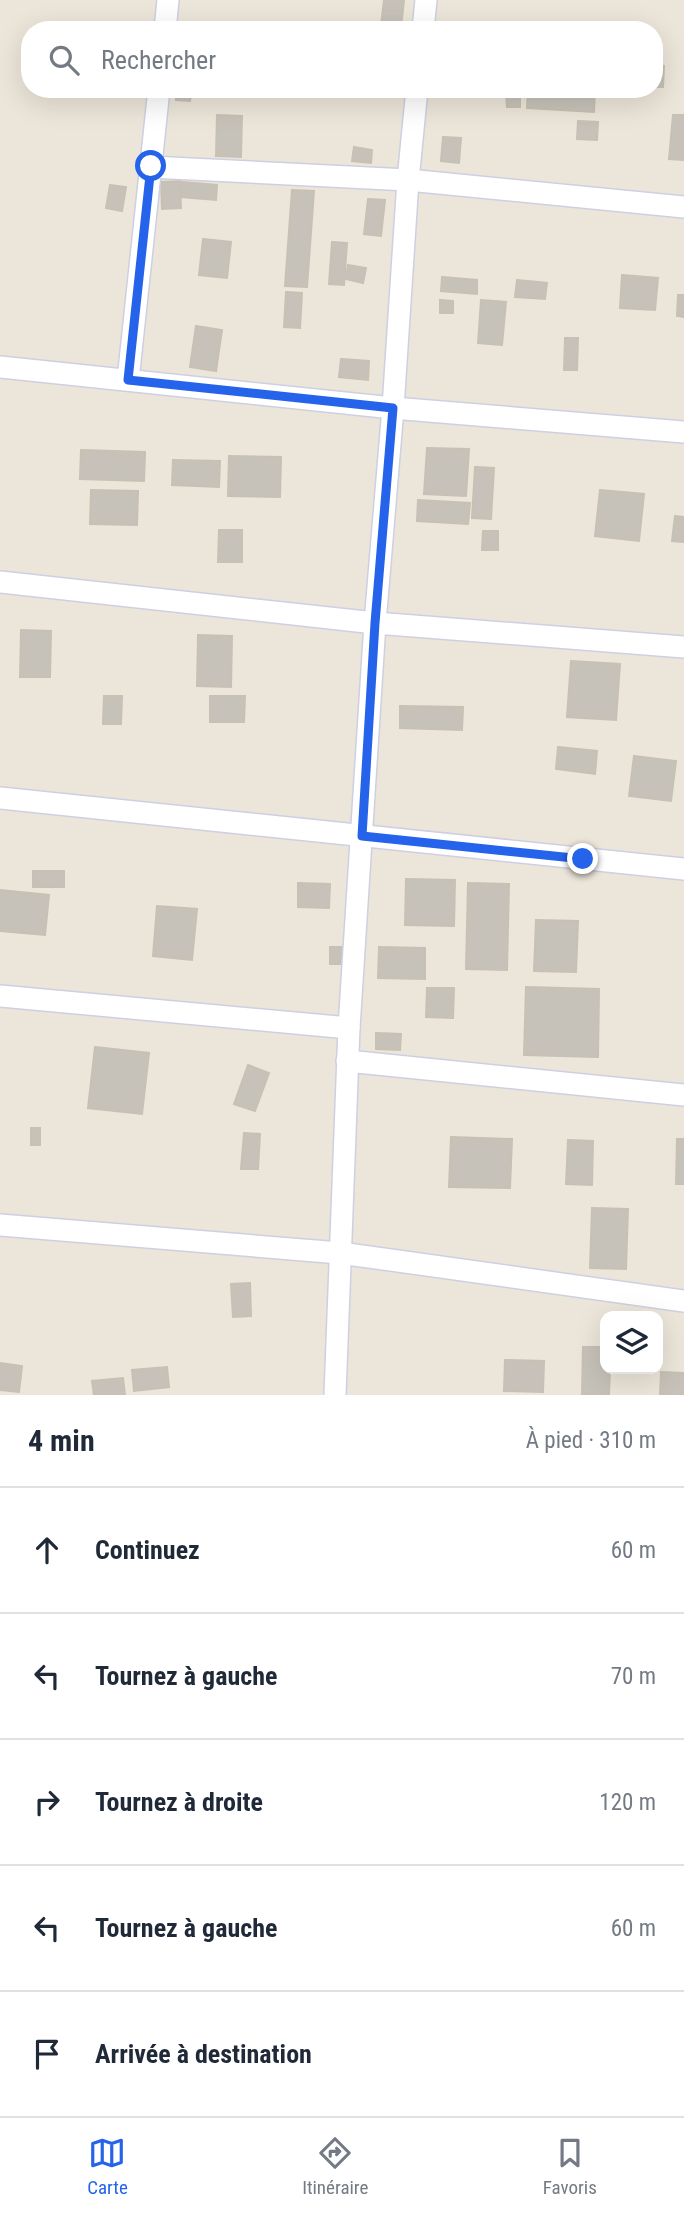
<!DOCTYPE html>
<html lang="fr">
<meta charset="utf-8">
<style>
body{margin:0;font-family:"Roboto Condensed",sans-serif;background:#f6f6f7;color:#1f2937}
.controls{position:absolute;right:21px;bottom:21px;display:grid;overflow:hidden;border-radius:14px;box-shadow:0 7px 28px #0002}
.controls button{width:63px;height:63px;display:grid;place-items:center;padding:0;border:0;border-bottom:2px solid #e0e1e3;background:#fff;color:#1f2937;font:35px sans-serif}
.stop{position:absolute;width:21px;height:21px;margin:-16px;border:5px solid #2563eb;border-radius:50%;background:#fff}
.stop.end{background:#2563eb;border-color:#fff;box-shadow:0 2px 7px #0008}
.list{margin:0;padding:0;list-style:none}
h2{display:flex;justify-content:space-between;align-items:center;height:91px;margin:0;padding:0 28px;font-size:30px}
h2 small{font-size:23px;font-weight:400;color:#747a83}
.list li{display:grid;grid-template-columns:46px 1fr auto;gap:21px;align-items:center;box-sizing:border-box;height:126px;padding:0 28px;border-top:2px solid #e0e1e3}
.list b{display:block;font-size:26px;white-space:nowrap}
.list em{font-size:23px;font-style:normal;color:#747a83}
.icon{flex:none;width:38px;height:38px;fill:none;stroke:currentColor;stroke-width:2;stroke-linecap:round;stroke-linejoin:round}
.map{position:relative;flex:none;width:684px;height:1395px;overflow:hidden}
.search{position:absolute;background:#fff;box-shadow:0 7px 28px #0002;left:21px;right:21px;top:21px;height:77px;display:flex;align-items:center;gap:18px;box-sizing:border-box;padding:0 24px;border-radius:28px;color:#747a83;font-size:26px}
.sheet{height:721px;background:#fff}
nav{display:flex;justify-content:space-around;align-items:center;box-sizing:border-box;height:98px;border-top:2px solid #e0e1e3;background:#fff;font-size:19px;color:#747a83}
nav a{display:grid;justify-items:center;gap:4px}
nav .on{color:#2563eb}
.map>svg:first-child{display:block}
.building{fill:#c7c2b9;stroke:#c7c1b3;stroke-width:2}
.lines{fill:none;stroke-linecap:round;stroke-linejoin:round}
.street-casing{stroke:#ced0e2;stroke-width:24}
.street{stroke:#fff;stroke-width:21}
.route{stroke:#2563eb;stroke-width:9}
</style>
<div class="map">
<svg width="684" height="1395" viewBox="0 0 684 1395">
<rect width="100%" height="100%" fill="#ece5d9"/>
<g class="building">
<path d="M384 0H404L401 28 381 26Z"/>
<path d="M654 65 664 66 663 87H654Z"/>
<path d="M177 89H192L190 101 176 100Z"/>
<path d="M528 89H595L594 112 527 108Z"/>
<path d="M506 91H520V107H507Z"/>
<path d="M217 115 242 116 241 157 216 156Z"/>
<path d="M673 115H684V160L669 159Z"/>
<path d="M578 121 598 122 597 140 577 139Z"/>
<path d="M443 137 461 138 459 163 441 161Z"/>
<path d="M354 147 372 150 371 163 352 161Z"/>
<path d="M180 181 181 208 162 209 161 182Z"/>
<path d="M182 182 217 185 216 200 181 197Z"/>
<path d="M110 185 126 187 122 211 106 208Z"/>
<path d="M292 190 314 191 307 287 285 286Z"/>
<path d="M368 199 385 200 381 236 364 234Z"/>
<path d="M203 239 231 242 227 278 199 275Z"/>
<path d="M332 242 347 243 344 285 329 284Z"/>
<path d="M348 265 366 268 363 283 346 279Z"/>
<path d="M622 275 658 278 655 310 620 308Z"/>
<path d="M442 277 477 280V294L441 291Z"/>
<path d="M517 280 547 283 545 299 515 297Z"/>
<path d="M286 292 302 293 300 328 284 327Z"/>
<path d="M678 295H684V317L677 316Z"/>
<path d="M440 300 453 301V313H440Z"/>
<path d="M481 300 506 302 502 345 478 343Z"/>
<path d="M196 326 222 330 216 371 190 367Z"/>
<path d="M565 338H578L577 370H564Z"/>
<path d="M341 359 369 361 368 380 339 377Z"/>
<path d="M427 448 469 449 466 496 424 494Z"/>
<path d="M81 450 145 452 144 481 80 479Z"/>
<path d="M229 456 281 457 280 497 228 496Z"/>
<path d="M173 460 220 461 219 487 172 485Z"/>
<path d="M475 467 494 468 491 519 472 518Z"/>
<path d="M91 490 138 491 137 525 90 524Z"/>
<path d="M600 490 644 494 639 541 595 536Z"/>
<path d="M418 500 470 503 468 524 417 521Z"/>
<path d="M675 516 684 517V542L672 541Z"/>
<path d="M219 530H242V562H218Z"/>
<path d="M483 531H498V550H482Z"/>
<path d="M21 630 51 631 50 677H20Z"/>
<path d="M198 635 232 636 231 687 197 686Z"/>
<path d="M571 661 620 664 616 720 567 717Z"/>
<path d="M104 696H122L121 724H103Z"/>
<path d="M210 696H245L244 722H210Z"/>
<path d="M400 706 463 707 462 730 400 728Z"/>
<path d="M558 747 597 751 595 774 556 769Z"/>
<path d="M634 756 676 761 671 801 629 796Z"/>
<rect x="33" y="871" width="31" height="16"/>
<path d="M406 879 455 880 454 926 405 925Z"/>
<path d="M298 883 330 884 329 908 298 907Z"/>
<path d="M468 883 509 884 507 970 466 969Z"/>
<path d="M0 890 49 895 45 935 0 931Z"/>
<path d="M157 906 197 909 192 960 153 956Z"/>
<path d="M536 920 578 921 576 972 534 971Z"/>
<rect x="330" y="947" width="13" height="17"/>
<path d="M379 947 425 948V979L378 978Z"/>
<path d="M526 987 599 989 598 1057 524 1055Z"/>
<path d="M427 988H454L453 1018 426 1017Z"/>
<path d="M376 1033 401 1034 400 1050 376 1049Z"/>
<path d="M95 1047 149 1053 142 1114 88 1108Z"/>
<path d="M248 1065 269 1073 255 1111 234 1104Z"/>
<rect x="31" y="1128" width="9" height="17"/>
<path d="M244 1133 260 1134 258 1169H241Z"/>
<path d="M451 1137 512 1139 510 1188 449 1187Z"/>
<path d="M677 1139H684V1184H676Z"/>
<path d="M568 1140 593 1141 592 1185 566 1184Z"/>
<path d="M592 1208 628 1209 626 1269 590 1268Z"/>
<path d="M250 1283 251 1316 233 1317 231 1284Z"/>
<path d="M583 1347H605V1369H610L609 1395 582 1394Z"/>
<path d="M505 1360 544 1361 543 1392 504 1391Z"/>
<path d="M0 1363 22 1366 19 1392 0 1390Z"/>
<path d="M167 1367 169 1387 134 1391 132 1370Z"/>
<path d="M661 1372 684 1373V1395H660Z"/>
<path d="M123 1378 125 1395H94L92 1381Z"/>
</g>
<g class="lines">
<g class="street-casing">
<g id="street">
<path d="M165 30 168 0"/>
<path d="M423 30 426 0"/>
<path d="M151 167 408 180 684 207"/>
<path d="M0 367 393 408 684 432"/>
<path d="M128 380 159 89"/>
<path d="M0 582 375 623 684 647"/>
<path d="M0 798 684 869"/>
<path d="M0 996 349 1028"/>
<path d="M347 1061 684 1095"/>
<path d="M0 1225 340 1253 684 1301"/>
<path d="M335 1395 349 1028 375 623 393 408 408 180 417 89"/>
</g>
</g>
<use href="#street" class="street"/>
</g>
<g class="lines">
<path class="route" d="M151 166 128 380 393 408 375 623 362 836 583 859"/>
</g>
</svg>
<div class="controls">
<button><svg class="icon" aria-label="layers" viewBox="0 0 24 24"><path d="M12 4l9 5-9 5-9-5zM3 14l9 5 9-5"/></svg></button>
</div>
<div class="stop" style="left:151px;top:166px"></div>
<div class="stop end" style="left:583px;top:859px"></div>
<div class="search"><svg class="icon" aria-label="search" viewBox="0 0 24 24"><circle cx="10" cy="10" r="6"/><path d="M15 15l6 6"/></svg>Rechercher</div>
</div>
<section class="sheet">
<h2>4 min<small>À pied · 310 m</small></h2>
<ul class="list">
<li><svg class="icon" aria-label="ahead" viewBox="0 0 24 24"><path d="M12 20V5M6 11l6-6 6 6"/></svg><div><b>Continuez</b></div><em>60 m</em></li>
<li><svg class="icon" aria-label="left" viewBox="0 0 24 24"><path d="M17 20v-9H6M10 6l-5 5 5 5"/></svg><div><b>Tournez à gauche</b></div><em>70 m</em></li>
<li><svg class="icon" aria-label="right" viewBox="0 0 24 24"><path d="M7 20v-9h11M14 6l5 5-5 5"/></svg><div><b>Tournez à droite</b></div><em>120 m</em></li>
<li><svg class="icon" aria-label="left" viewBox="0 0 24 24"><path d="M17 20v-9H6M10 6l-5 5 5 5"/></svg><div><b>Tournez à gauche</b></div><em>60 m</em></li>
<li><svg class="icon" aria-label="arrive" viewBox="0 0 24 24"><path d="M6 21V4h12l-3 4 3 4H6"/></svg><div><b>Arrivée à destination</b></div></li>
</ul>
</section>
<nav>
<a class="on"><svg class="icon" aria-label="map" viewBox="0 0 24 24"><path d="M3 6l6-2 6 2 6-2v14l-6 2-6-2-6 2zM9 4v14M15 6v14"/></svg>Carte</a>
<a><svg class="icon" aria-label="directions" viewBox="0 0 24 24"><path d="M12 3l9 9-9 9-9-9zM9 14v-3h6M13 9l2 2-2 2"/></svg>Itinéraire</a>
<a><svg class="icon" aria-label="saved" viewBox="0 0 24 24"><path d="M7 4h10v16l-5-4-5 4z"/></svg>Favoris</a>
</nav>
